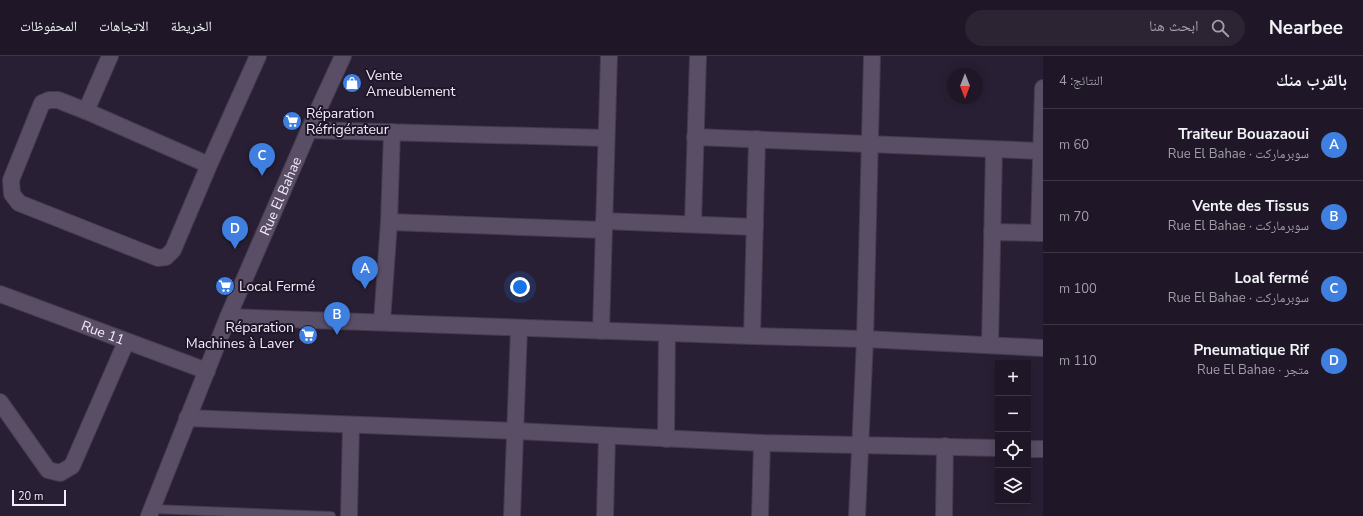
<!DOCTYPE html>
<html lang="ar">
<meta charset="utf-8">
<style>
body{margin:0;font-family:"Nunito Sans","Noto Naskh Arabic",sans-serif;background:#2c2433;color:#f1f3f6;direction:rtl}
.controls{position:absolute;right:12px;bottom:12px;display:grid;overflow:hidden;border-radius:0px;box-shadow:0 2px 10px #0003}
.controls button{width:36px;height:36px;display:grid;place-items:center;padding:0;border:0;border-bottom:1px solid #3c3644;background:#1f1727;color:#f1f3f6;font:20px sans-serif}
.compass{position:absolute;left:947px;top:12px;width:36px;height:36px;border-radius:50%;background:#1f1727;box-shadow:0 2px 10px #0003;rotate:180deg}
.scale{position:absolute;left:12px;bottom:10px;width:54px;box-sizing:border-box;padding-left:4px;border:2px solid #f3ecfb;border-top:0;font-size:11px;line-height:14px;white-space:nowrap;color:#f3ecfb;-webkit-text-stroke:3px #20162a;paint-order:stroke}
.you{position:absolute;left:520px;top:231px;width:14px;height:14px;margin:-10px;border:3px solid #fff;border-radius:50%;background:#1a73e8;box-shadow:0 0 0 6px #1a73e833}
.badge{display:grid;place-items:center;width:26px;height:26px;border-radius:50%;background:#8c9099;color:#fff;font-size:13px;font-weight:700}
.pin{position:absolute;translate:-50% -33px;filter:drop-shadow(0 1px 2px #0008)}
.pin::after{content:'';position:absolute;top:21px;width:14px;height:12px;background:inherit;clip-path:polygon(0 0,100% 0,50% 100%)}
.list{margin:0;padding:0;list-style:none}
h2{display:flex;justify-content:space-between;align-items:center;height:52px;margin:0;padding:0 16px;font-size:17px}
h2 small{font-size:13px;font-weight:400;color:#a19fa7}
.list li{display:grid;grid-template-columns:26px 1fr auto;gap:12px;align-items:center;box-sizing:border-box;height:72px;padding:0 16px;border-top:1px solid #3c3644}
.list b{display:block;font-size:15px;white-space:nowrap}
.list p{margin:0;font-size:13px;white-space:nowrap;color:#a19fa7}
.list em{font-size:13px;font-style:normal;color:#a19fa7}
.icon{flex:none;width:22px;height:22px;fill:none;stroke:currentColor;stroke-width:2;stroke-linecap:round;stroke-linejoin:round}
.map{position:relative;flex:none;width:1043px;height:460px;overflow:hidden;direction:ltr}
header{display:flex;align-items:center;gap:24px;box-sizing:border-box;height:56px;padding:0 20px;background:#1f1727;border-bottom:1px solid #3c3644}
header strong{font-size:19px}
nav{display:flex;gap:22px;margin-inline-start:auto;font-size:14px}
.search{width:280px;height:36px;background:#2c2433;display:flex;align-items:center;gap:10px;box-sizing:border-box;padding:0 14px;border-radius:22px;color:#a19fa7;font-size:15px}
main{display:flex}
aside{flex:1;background:#1f1727}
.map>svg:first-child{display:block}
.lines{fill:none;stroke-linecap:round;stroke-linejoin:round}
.service-casing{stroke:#443a4c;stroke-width:10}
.minor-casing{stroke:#443a4c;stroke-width:18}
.service{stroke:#594e66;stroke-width:8}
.minor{stroke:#594e66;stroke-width:16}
.labels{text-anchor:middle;stroke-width:4;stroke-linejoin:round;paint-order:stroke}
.poi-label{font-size:14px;fill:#f3ecfb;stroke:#20162a;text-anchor:start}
.street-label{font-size:14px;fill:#f3ecfb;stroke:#20162a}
</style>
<header>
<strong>Nearbee</strong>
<div class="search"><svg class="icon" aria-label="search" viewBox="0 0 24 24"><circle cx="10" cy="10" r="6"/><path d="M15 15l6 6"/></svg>ابحث هنا</div>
<nav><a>الخريطة</a><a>الاتجاهات</a><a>المحفوظات</a></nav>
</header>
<main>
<aside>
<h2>بالقرب منك<small>النتائج: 4</small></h2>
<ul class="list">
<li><span class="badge" style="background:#3f7fe0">A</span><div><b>Traiteur Bouazaoui</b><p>سوبرماركت · Rue El Bahae</p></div><em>60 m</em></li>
<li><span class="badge" style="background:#3f7fe0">B</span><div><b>Vente des Tissus</b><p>سوبرماركت · Rue El Bahae</p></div><em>70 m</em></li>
<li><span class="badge" style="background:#3f7fe0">C</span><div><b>Loal fermé</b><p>سوبرماركت · Rue El Bahae</p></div><em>100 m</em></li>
<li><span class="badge" style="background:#3f7fe0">D</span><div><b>Pneumatique Rif</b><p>متجر · Rue El Bahae</p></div><em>110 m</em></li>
</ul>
</aside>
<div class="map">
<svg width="1043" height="460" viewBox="0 0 1043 460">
<rect width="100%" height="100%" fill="#291f34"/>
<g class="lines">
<g class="service-casing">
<path id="service" d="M153 453 331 460"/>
</g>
<g class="minor-casing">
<g id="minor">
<path d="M86 55 110 0"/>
<path d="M309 74 606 82"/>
<path d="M695 81 1041 95"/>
<path d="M209 109 86 55 58 44H49L42 47 11 124 12 138 19 147 158 202 166 201 173 194 209 109 258 0"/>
<path d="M604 165 755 171"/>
<path d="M389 166 604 174"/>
<path d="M693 168 698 0"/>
<path d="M992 176 1043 177"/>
<path d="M1039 177 1043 32"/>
<path id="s1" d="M0 238 207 315"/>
<path d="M228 261 752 280 865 283 1043 292"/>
<path d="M382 266 389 166 392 76"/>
<path d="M601 275 609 0"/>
<path d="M752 280 757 83"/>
<path d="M990 289 994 94"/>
<path d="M0 346 48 414 60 417 72 410 126 286"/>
<path d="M187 362 516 375 762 387 998 392"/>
<path d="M666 383 667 277"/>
<path d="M1028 393H1043"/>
<path id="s2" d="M149 460 228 261 309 74 343 0"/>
<path d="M349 460 351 369"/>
<path d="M512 460 519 272"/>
<path d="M605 460 607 380"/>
<path d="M760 460 762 387"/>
<path d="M857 460 865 283 872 0"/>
<path d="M944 460 945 390"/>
</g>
</g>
<use href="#service" class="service"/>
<use href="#minor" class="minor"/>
</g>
<defs>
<g id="shop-disc" transform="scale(1)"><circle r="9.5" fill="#3f7fe0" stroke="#20162a"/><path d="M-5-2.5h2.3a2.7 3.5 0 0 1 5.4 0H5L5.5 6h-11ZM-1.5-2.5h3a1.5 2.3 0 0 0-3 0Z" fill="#fff"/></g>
<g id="supermarket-disc" transform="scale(1)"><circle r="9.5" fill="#3f7fe0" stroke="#20162a"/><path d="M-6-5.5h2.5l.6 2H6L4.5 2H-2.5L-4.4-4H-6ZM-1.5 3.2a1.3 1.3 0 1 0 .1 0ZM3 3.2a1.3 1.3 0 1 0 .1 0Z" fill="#fff"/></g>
</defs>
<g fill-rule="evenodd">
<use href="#shop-disc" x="352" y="27"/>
<use href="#supermarket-disc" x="292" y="65"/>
<use href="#supermarket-disc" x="225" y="230"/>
<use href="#supermarket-disc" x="308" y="279"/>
</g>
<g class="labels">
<g class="poi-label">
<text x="366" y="24">Vente<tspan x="366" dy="16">Ameublement</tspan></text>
<text x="306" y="62">Réparation<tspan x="306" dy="16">Réfrigérateur</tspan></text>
<text x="239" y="235">Local Fermé</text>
<text x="294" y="276" text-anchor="end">Réparation<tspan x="294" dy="16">Machines à Laver</tspan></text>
</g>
<g class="street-label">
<text dy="5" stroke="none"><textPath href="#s2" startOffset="346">Rue El Bahae</textPath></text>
<text dy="5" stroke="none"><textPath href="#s1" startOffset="110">Rue 11</textPath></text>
</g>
</g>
</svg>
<div class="controls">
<button>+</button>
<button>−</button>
<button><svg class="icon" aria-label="locate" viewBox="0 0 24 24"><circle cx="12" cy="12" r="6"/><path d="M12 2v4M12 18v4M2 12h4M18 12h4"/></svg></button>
<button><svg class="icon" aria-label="layers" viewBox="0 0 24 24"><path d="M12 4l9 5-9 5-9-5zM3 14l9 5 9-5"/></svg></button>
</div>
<svg class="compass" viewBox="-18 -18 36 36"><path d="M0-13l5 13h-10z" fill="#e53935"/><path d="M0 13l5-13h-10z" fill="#a19fa7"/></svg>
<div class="scale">20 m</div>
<div class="you"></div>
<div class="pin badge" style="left:365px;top:233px;background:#3f7fe0">A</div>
<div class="pin badge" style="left:337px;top:279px;background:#3f7fe0">B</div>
<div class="pin badge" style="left:262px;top:120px;background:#3f7fe0">C</div>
<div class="pin badge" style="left:235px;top:193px;background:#3f7fe0">D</div>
</div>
</main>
